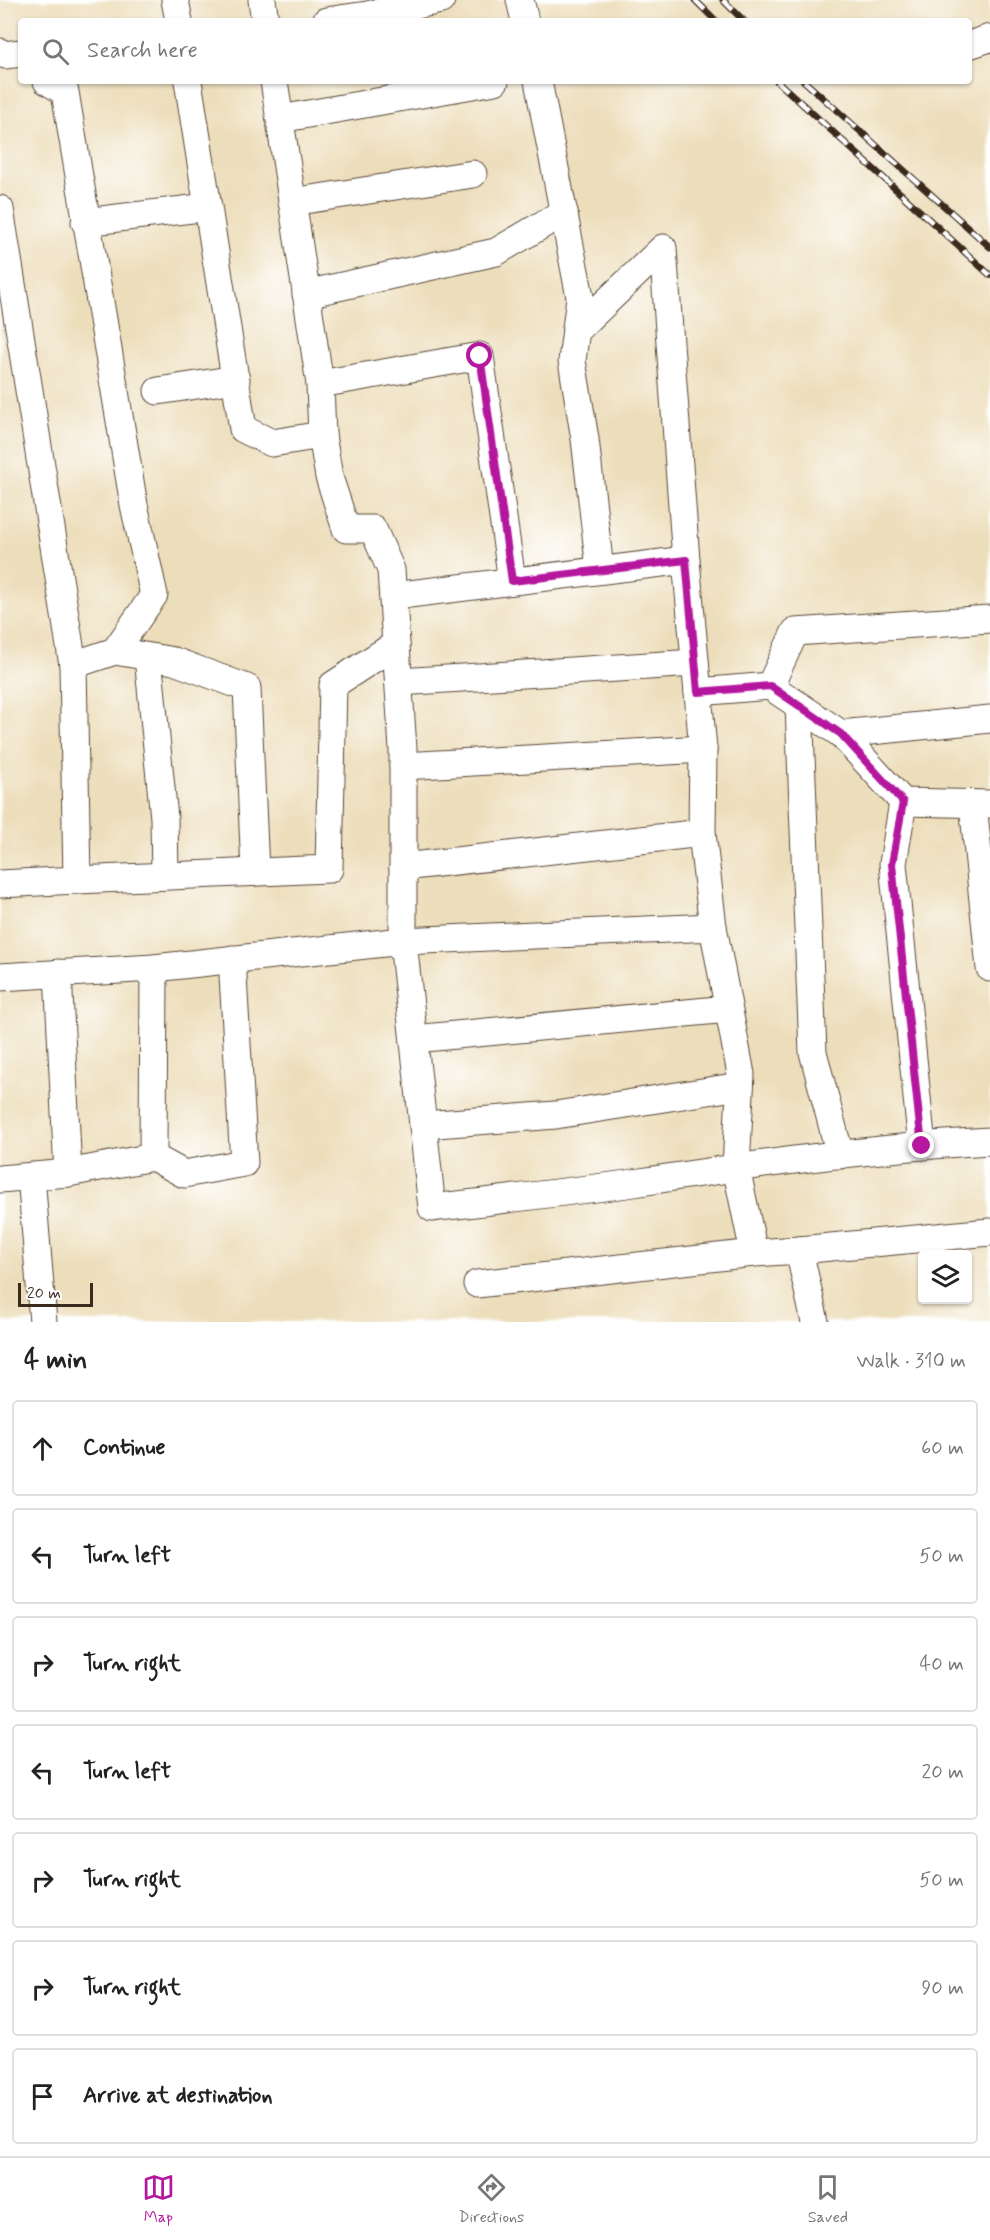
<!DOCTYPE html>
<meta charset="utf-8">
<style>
body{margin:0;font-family:Mynerve,sans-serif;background:#f6f6f6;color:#222}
.controls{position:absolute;right:18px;bottom:18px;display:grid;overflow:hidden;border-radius:6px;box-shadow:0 2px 4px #0004}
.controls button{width:54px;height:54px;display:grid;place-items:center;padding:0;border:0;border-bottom:2px solid #e0e0e0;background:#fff;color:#222;font:30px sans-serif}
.scale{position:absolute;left:18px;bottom:15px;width:75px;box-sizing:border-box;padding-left:6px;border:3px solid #3b2a1e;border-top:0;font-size:16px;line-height:21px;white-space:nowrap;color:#3b2a1e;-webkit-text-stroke:4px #fff;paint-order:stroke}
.stop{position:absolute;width:18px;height:18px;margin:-14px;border:4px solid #b5179e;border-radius:50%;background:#fff}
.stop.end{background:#b5179e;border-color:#fff;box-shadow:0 2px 6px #0008}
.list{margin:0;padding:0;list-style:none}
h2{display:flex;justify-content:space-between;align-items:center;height:78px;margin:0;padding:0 24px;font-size:26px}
h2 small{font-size:20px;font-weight:400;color:#767676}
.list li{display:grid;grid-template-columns:39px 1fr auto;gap:18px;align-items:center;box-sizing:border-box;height:96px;margin:0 12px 12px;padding:0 12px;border:2px solid #e0e0e0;border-radius:6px}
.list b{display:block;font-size:22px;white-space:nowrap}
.list em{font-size:20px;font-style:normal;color:#767676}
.icon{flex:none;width:33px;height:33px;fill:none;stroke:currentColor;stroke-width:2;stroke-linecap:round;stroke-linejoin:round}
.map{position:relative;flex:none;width:990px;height:1322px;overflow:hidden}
.search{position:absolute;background:#fff;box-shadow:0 2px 4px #0004;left:18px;right:18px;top:18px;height:66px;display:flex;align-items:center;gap:15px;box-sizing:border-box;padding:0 21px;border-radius:6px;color:#767676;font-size:22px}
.sheet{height:834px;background:#fff}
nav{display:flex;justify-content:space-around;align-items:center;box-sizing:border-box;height:84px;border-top:2px solid #e0e0e0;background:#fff;font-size:16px;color:#767676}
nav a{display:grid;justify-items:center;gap:3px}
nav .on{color:#b5179e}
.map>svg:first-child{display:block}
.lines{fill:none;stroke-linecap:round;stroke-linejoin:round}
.minor-casing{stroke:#564536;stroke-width:29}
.minor{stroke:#fff;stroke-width:27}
.rail-casing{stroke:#3b2a1e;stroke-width:7}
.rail{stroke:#fff;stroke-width:4.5;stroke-dasharray:14;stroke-linecap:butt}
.route{stroke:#b5179e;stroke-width:8}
</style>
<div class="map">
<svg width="990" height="1322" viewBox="0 0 990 1322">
<rect width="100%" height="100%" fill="#fff"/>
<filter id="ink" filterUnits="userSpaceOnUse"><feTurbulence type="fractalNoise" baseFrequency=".0167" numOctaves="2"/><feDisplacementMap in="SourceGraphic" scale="12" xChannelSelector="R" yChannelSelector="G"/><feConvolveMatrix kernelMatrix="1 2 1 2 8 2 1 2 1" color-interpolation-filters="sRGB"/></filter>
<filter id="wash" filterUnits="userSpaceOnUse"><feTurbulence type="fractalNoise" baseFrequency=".008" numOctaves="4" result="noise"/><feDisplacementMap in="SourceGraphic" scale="24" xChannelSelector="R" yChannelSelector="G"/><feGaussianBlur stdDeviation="1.35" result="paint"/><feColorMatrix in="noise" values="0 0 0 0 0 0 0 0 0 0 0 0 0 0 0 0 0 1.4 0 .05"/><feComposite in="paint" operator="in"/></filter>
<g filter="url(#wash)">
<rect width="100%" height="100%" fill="#eddebb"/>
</g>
<g filter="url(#ink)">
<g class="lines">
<g class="minor-casing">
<g id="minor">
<path d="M175 0 179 21"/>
<path d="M262 0 265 21"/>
<path d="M520 0 525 21"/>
<path d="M326 21 367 15 441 0"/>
<path d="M969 45 990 38"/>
<path d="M0 52 5 55 21 53"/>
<path d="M188 81 243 429 272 443 322 435 320 384 274 81"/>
<path d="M538 81 580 297 572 361 585 439 600 570"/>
<path d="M280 119 495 81"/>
<path d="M292 202 473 174"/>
<path d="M0 209 73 665 115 651 154 595 134 505 65 92 47 81"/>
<path d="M85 222 208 207"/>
<path d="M306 294 496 252 564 212"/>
<path d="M576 331 663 248 686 560"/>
<path d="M320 384 480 356 512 581"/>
<path d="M158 391 236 379"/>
<path d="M393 596 686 560 703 749"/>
<path d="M115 651 174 661 247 688 255 872"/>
<path d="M148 657 164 818 165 876"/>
<path d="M399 682 695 663"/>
<path d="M770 686 795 632 990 619"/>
<path d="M698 692 770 686 841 734 903 802 990 804"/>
<path d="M799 706 813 1052 840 1155"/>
<path d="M841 734 990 719"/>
<path d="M403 766 703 749 702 833"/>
<path d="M903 802 893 864 922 1146"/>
<path d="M973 804 990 968"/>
<path d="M403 867 702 833 713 927"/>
<path d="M77 880 329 869 333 685 396 644"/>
<path d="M0 884 77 880 73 665"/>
<path d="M58 973 68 1173"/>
<path d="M0 977 154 968 403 941V749L391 570 373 529H346L329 477 322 435"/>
<path d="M414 1039 728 1009"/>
<path d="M423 1125 556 1115 740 1086"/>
<path d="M153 1157 184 1174 244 1163 232 959"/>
<path d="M31 1176 43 1322"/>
<path d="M0 1179 68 1173 153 1157 154 968"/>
<path d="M799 1250 990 1232"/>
<path d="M477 1284 754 1253"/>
<path d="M815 1322 799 1250 754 1253 736 1167 741 1074 713 927 403 941 432 1208C499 1200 567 1192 634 1183 752 1165 871 1148 990 1141"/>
</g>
</g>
<use href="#minor" class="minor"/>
<g class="rail-casing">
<g id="rail">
<path d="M695 0 716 21"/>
<path d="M723 0 744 21"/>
<path d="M777 81 990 275"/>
<path d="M804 81 990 247"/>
</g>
</g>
<use href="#rail" class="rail"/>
</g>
</g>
<g class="lines" filter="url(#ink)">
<path class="route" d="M480 356 512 581 686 560 698 692 770 686 841 734 903 802 892 864 922 1146"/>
</g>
</svg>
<div class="controls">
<button><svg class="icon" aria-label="layers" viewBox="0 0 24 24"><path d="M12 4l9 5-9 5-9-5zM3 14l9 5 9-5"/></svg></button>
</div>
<div class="scale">20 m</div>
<div class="stop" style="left:480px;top:356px"></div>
<div class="stop end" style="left:922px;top:1146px"></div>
<div class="search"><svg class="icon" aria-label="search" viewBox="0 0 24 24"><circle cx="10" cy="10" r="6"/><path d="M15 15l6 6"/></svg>Search here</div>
</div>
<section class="sheet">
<h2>4 min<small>Walk · 310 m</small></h2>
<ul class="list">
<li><svg class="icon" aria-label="ahead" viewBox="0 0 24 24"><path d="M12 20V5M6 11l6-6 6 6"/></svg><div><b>Continue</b></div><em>60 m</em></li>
<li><svg class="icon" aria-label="left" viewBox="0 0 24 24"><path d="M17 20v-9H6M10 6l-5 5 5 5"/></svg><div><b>Turn left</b></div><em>50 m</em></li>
<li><svg class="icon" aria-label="right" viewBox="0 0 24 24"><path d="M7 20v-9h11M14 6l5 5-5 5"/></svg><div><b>Turn right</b></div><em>40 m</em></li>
<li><svg class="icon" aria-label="left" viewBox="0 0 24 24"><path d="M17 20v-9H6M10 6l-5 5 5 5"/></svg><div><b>Turn left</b></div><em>20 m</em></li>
<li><svg class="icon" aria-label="right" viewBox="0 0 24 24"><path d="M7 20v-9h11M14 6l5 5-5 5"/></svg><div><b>Turn right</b></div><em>50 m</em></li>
<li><svg class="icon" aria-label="right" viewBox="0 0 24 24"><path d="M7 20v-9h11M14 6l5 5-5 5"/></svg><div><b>Turn right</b></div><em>90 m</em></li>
<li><svg class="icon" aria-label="arrive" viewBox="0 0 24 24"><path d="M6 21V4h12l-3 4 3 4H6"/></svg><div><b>Arrive at destination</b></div></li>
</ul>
</section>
<nav>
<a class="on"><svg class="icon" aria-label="map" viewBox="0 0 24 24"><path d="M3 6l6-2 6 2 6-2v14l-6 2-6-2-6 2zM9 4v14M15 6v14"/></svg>Map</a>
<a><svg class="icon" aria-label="directions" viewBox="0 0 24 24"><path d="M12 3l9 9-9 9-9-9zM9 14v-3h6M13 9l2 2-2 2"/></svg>Directions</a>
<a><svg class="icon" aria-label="saved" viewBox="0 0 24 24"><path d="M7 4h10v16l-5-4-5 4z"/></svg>Saved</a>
</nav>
